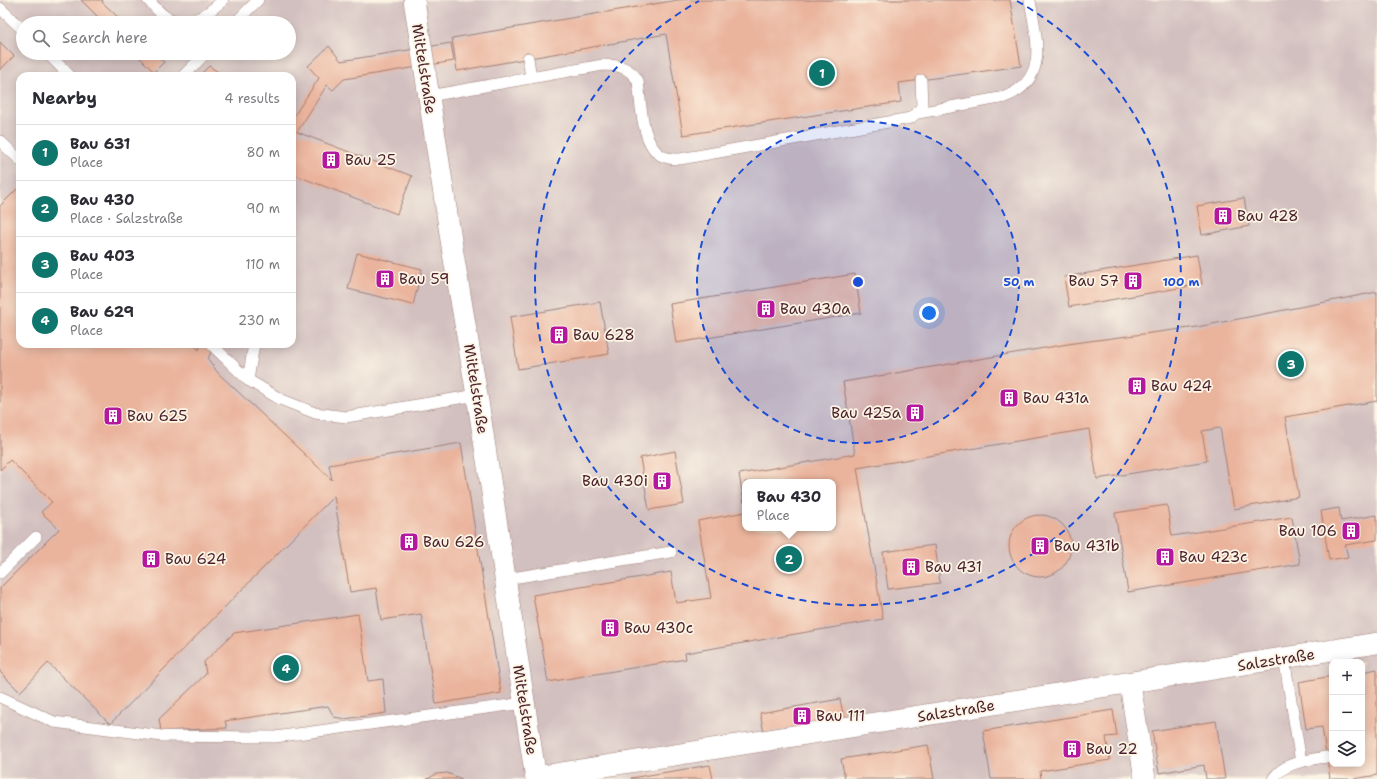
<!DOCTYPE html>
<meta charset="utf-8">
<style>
body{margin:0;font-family:"Shantell Sans",sans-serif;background:#f7f7f7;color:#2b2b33}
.controls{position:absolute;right:12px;bottom:12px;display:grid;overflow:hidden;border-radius:8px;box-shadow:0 2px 10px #0003}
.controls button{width:36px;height:36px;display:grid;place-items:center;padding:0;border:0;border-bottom:1px solid #e1e1e2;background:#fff;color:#2b2b33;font:20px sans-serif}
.you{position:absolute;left:929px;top:313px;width:14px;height:14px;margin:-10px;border:3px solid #fff;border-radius:50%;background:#1a73e8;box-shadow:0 0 0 6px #1a73e833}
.badge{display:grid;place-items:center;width:26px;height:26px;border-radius:50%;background:#0f766e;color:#fff;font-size:13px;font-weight:700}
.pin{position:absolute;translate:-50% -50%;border:2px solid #fff;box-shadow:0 1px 4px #0006}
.popup{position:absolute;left:742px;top:479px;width:94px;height:52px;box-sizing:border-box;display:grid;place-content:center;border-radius:8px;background:#fff;filter:drop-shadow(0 1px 3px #0005);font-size:13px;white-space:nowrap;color:#7c7c81}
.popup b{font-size:15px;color:#2b2b33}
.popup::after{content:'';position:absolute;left:50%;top:100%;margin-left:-8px;border:8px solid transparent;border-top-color:#fff}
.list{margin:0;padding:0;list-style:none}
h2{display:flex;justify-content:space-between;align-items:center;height:52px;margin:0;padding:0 16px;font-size:17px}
h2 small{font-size:13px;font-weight:400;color:#7c7c81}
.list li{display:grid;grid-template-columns:26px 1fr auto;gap:12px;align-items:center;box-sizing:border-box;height:56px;padding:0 16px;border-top:1px solid #e1e1e2}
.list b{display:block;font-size:15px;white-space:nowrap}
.list p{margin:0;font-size:13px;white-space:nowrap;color:#7c7c81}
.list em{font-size:13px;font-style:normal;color:#7c7c81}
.icon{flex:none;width:22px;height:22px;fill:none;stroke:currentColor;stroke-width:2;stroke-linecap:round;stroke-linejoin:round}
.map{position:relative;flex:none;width:1377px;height:779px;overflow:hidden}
.search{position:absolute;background:#fff;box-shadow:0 2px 10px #0003;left:16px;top:16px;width:280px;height:44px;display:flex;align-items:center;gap:10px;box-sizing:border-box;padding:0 14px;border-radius:22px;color:#7c7c81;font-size:15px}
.panel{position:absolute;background:#fff;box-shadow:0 2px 10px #0003;left:16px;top:72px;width:280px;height:276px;border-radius:12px}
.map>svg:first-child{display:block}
.industrial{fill:#d2bfbf;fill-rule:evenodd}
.building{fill:#eab39c}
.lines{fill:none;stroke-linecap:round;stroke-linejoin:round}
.lane-casing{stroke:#a07f77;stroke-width:12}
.street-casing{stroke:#a07f77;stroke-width:22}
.lane{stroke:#fff;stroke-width:11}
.street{stroke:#fff;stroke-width:21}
.ring{fill:none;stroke:#1d4ed8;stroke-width:2;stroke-dasharray:7 5}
.labels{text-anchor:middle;stroke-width:3.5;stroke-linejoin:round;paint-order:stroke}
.street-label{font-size:15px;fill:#4a1f2b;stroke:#fcf5e5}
.poi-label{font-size:15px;fill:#4a1f2b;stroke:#fcf5e5;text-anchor:start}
.centre{fill:#1d4ed8;stroke:#fcf5e5;stroke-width:2}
.ring-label{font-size:12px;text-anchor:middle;font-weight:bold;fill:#1d4ed8;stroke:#fcf5e5;stroke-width:3.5;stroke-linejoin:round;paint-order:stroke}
</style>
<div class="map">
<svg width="1377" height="779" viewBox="0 0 1377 779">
<rect width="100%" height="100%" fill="#fcf5e5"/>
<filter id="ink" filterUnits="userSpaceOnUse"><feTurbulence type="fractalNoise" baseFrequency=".025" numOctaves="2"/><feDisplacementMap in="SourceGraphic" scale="8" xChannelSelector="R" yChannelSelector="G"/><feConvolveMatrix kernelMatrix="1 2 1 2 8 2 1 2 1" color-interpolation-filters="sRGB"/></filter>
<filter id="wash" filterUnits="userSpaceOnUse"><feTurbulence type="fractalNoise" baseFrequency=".012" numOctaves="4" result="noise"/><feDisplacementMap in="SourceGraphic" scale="16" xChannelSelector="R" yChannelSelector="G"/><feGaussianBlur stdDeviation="0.9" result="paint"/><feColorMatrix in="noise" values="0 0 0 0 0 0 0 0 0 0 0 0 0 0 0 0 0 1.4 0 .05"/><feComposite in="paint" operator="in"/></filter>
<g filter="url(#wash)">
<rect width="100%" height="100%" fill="#f5dfc3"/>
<path class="industrial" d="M0 0H1377V779H0ZM23 23H289V53H23ZM20 76H292V344H20ZM745 482H833V528H745ZM1332 662H1362V764H1332Z"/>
<g id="blocks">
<g class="building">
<path d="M81 0H103L102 2 124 23H104Z"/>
<path d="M678 0H1010L1021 66 899 83 901 102 683 135 666 34 457 71 452 38Z"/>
<path d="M0 42 14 56 0 70Z"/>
<path d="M451 43 454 61 344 79 333 90 327 85 297 132 412 176 397 214 292 174V119L319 78 308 66 329 46 341 61Z"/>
<path d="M135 53H154L164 62 154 72Z"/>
<path d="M209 66 224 76H199Z"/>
<path d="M17 189 20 192V344H193L199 350 201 344H214L208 359 218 373 332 480 329 465 461 443 501 693 436 704 421 614 381 620 376 588 350 592 334 496 110 724 48 663 20 692 0 672V588L59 529 41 512 52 502 10 460 0 470V206Z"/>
<path d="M1244 198 1249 226 1202 235 1197 206Z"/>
<path d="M357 253 422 269 413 305 348 289Z"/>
<path d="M1197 255 1202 284 1069 307 1064 277Z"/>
<path d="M855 274 861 313 676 343 670 304Z"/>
<path d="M1377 292V401L1285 417 1299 497 1234 509 1220 428 1202 431 1207 461 1097 479 1089 429 857 468 883 619 685 653 686 659 548 682 533 595 671 572 676 603 711 598 698 521 745 512V528H833V482H745L744 503 739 474 855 454 843 382 1074 343 1197 327Z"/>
<path d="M600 302 609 354 518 369 510 317Z"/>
<path d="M675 451 684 504 649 510 640 458Z"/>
<path d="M1167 505 1172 536 1292 517 1300 564 1128 592 1115 513Z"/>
<path d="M1339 508 1341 521 1377 515V540L1345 545 1348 557 1329 560 1321 511Z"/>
<circle cx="1040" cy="546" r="31"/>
<path d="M935 545 940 583 888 589 883 552Z"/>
<path d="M358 614 368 681 383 679 386 713 345 719 334 717 328 706 225 721 227 728 161 731 159 719 206 674 204 662 234 633Z"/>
<path d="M1377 669V775L1354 779H1330L1322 727 1306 729 1299 682 1332 676V764H1362V672Z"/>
<path d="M840 699 844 719 764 733 760 713Z"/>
<path d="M1113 710 1117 736 1106 737 1110 760 1040 771 1041 779H991L983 731Z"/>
<path d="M1216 721 1225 779H1206L1204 765 1159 773 1152 731Z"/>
<path d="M928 745 934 779H845L841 759Z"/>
<path d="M710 765 713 779H631V778Z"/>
<path d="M447 773 462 779H427L437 774Z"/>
</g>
</g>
</g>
<g filter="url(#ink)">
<use href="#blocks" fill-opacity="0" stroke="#a07f77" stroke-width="1"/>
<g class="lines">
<g class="lane-casing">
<g id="lane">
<path d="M148 0C153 5 158 11 163 15 186 31 206 16 223 0"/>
<path d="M0 8 23 30"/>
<path d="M235 23 258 0"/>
<path d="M47 53 70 76"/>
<path d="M528 58 531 78"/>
<path d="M183 76 206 53"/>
<path d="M429 96 603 65C618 65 630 67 638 81 641 102 641 145 662 156 668 159 674 159 680 159L911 118 922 107 921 80"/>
<path d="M918 113 1005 97C1050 79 1036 38 1030 0"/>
<path d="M0 141 20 160"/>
<path d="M211 344 248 380 280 399 315 413 346 417 477 395"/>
<path d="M248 380 254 344"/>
<path d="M0 573 36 537"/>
<path d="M506 579 671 552"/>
<path d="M1284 658 1301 762"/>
<path d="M0 697 54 722 162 736 275 737 524 703"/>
<path d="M1273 779C1284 762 1308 760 1326 757"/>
</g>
</g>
<g class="street-casing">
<g id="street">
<path d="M414 0 453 253 477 395 536 779"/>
<path d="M1130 684 1145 779"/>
<path d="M536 777 1377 643"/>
</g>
</g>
<use href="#lane" class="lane"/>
<use href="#street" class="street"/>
</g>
</g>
<circle cx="858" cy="282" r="161" fill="#1d4ed8" fill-opacity=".12"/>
<g class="ring">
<circle cx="858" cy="282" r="161"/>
<path d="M1017 1A323 323 0 1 1 699 1"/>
</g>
<defs>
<g id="building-square" transform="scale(1)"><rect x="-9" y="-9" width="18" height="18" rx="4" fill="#b5179e" stroke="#fcf5e5"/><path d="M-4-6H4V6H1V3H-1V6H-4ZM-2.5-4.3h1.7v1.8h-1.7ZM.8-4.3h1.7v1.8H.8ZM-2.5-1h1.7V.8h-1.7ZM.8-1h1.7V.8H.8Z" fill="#fff"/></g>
</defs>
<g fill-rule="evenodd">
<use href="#building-square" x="331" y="160"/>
<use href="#building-square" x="1223" y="216"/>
<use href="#building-square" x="385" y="279"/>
<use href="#building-square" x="1133" y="281"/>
<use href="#building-square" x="766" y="309"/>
<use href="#building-square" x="559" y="335"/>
<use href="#building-square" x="1137" y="386"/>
<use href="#building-square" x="1009" y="398"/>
<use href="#building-square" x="915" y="413"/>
<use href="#building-square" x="113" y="416"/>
<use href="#building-square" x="662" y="481"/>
<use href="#building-square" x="1351" y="531"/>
<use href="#building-square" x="409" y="542"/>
<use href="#building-square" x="1040" y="546"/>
<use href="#building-square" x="1165" y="557"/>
<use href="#building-square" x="151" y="559"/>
<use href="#building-square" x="911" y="567"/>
<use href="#building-square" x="610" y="628"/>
<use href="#building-square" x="802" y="716"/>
<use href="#building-square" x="1072" y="749"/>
</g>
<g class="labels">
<g class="street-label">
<text transform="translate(424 69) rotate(81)" y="5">Mittelstraße</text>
<text transform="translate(476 389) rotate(81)" y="5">Mittelstraße</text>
<text transform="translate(1276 660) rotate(-9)" y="5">Salzstraße</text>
<text transform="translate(525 710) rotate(81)" y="5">Mittelstraße</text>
<text transform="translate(956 711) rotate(-9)" y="5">Salzstraße</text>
</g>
<g class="poi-label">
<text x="345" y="165">Bau 25</text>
<text x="1237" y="221">Bau 428</text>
<text x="399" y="284">Bau 59</text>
<text x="1119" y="286" text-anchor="end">Bau 57</text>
<text x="780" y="314">Bau 430a</text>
<text x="573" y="340">Bau 628</text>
<text x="1151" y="391">Bau 424</text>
<text x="1023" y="403">Bau 431a</text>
<text x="901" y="418" text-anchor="end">Bau 425a</text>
<text x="127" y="421">Bau 625</text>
<text x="648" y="486" text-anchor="end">Bau 430i</text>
<text x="1337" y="536" text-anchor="end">Bau 106</text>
<text x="423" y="547">Bau 626</text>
<text x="1054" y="551">Bau 431b</text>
<text x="1179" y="562">Bau 423c</text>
<text x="165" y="564">Bau 624</text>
<text x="925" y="572">Bau 431</text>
<text x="624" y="633">Bau 430c</text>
<text x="816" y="721">Bau 111</text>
<text x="1086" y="754">Bau 22</text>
</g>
</g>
<circle cx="858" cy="282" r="6" class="centre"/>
<g class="ring-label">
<text x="1019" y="286">50 m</text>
<text x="1181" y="286">100 m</text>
</g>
</svg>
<div class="controls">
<button>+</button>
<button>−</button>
<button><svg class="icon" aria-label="layers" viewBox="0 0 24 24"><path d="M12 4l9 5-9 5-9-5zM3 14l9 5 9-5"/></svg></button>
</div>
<div class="you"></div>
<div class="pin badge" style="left:822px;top:73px">1</div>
<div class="pin badge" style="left:789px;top:559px">2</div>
<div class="popup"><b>Bau 430</b>Place</div>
<div class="pin badge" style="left:1291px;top:364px">3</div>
<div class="pin badge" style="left:286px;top:668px">4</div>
<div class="search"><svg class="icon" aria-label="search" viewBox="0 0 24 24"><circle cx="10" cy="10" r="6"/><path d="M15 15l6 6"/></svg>Search here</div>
<section class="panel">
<h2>Nearby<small>4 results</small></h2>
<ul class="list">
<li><span class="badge">1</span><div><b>Bau 631</b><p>Place</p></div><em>80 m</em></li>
<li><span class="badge">2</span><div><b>Bau 430</b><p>Place · Salzstraße</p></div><em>90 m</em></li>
<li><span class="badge">3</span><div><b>Bau 403</b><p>Place</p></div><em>110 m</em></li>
<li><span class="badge">4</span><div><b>Bau 629</b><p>Place</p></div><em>230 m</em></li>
</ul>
</section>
</div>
